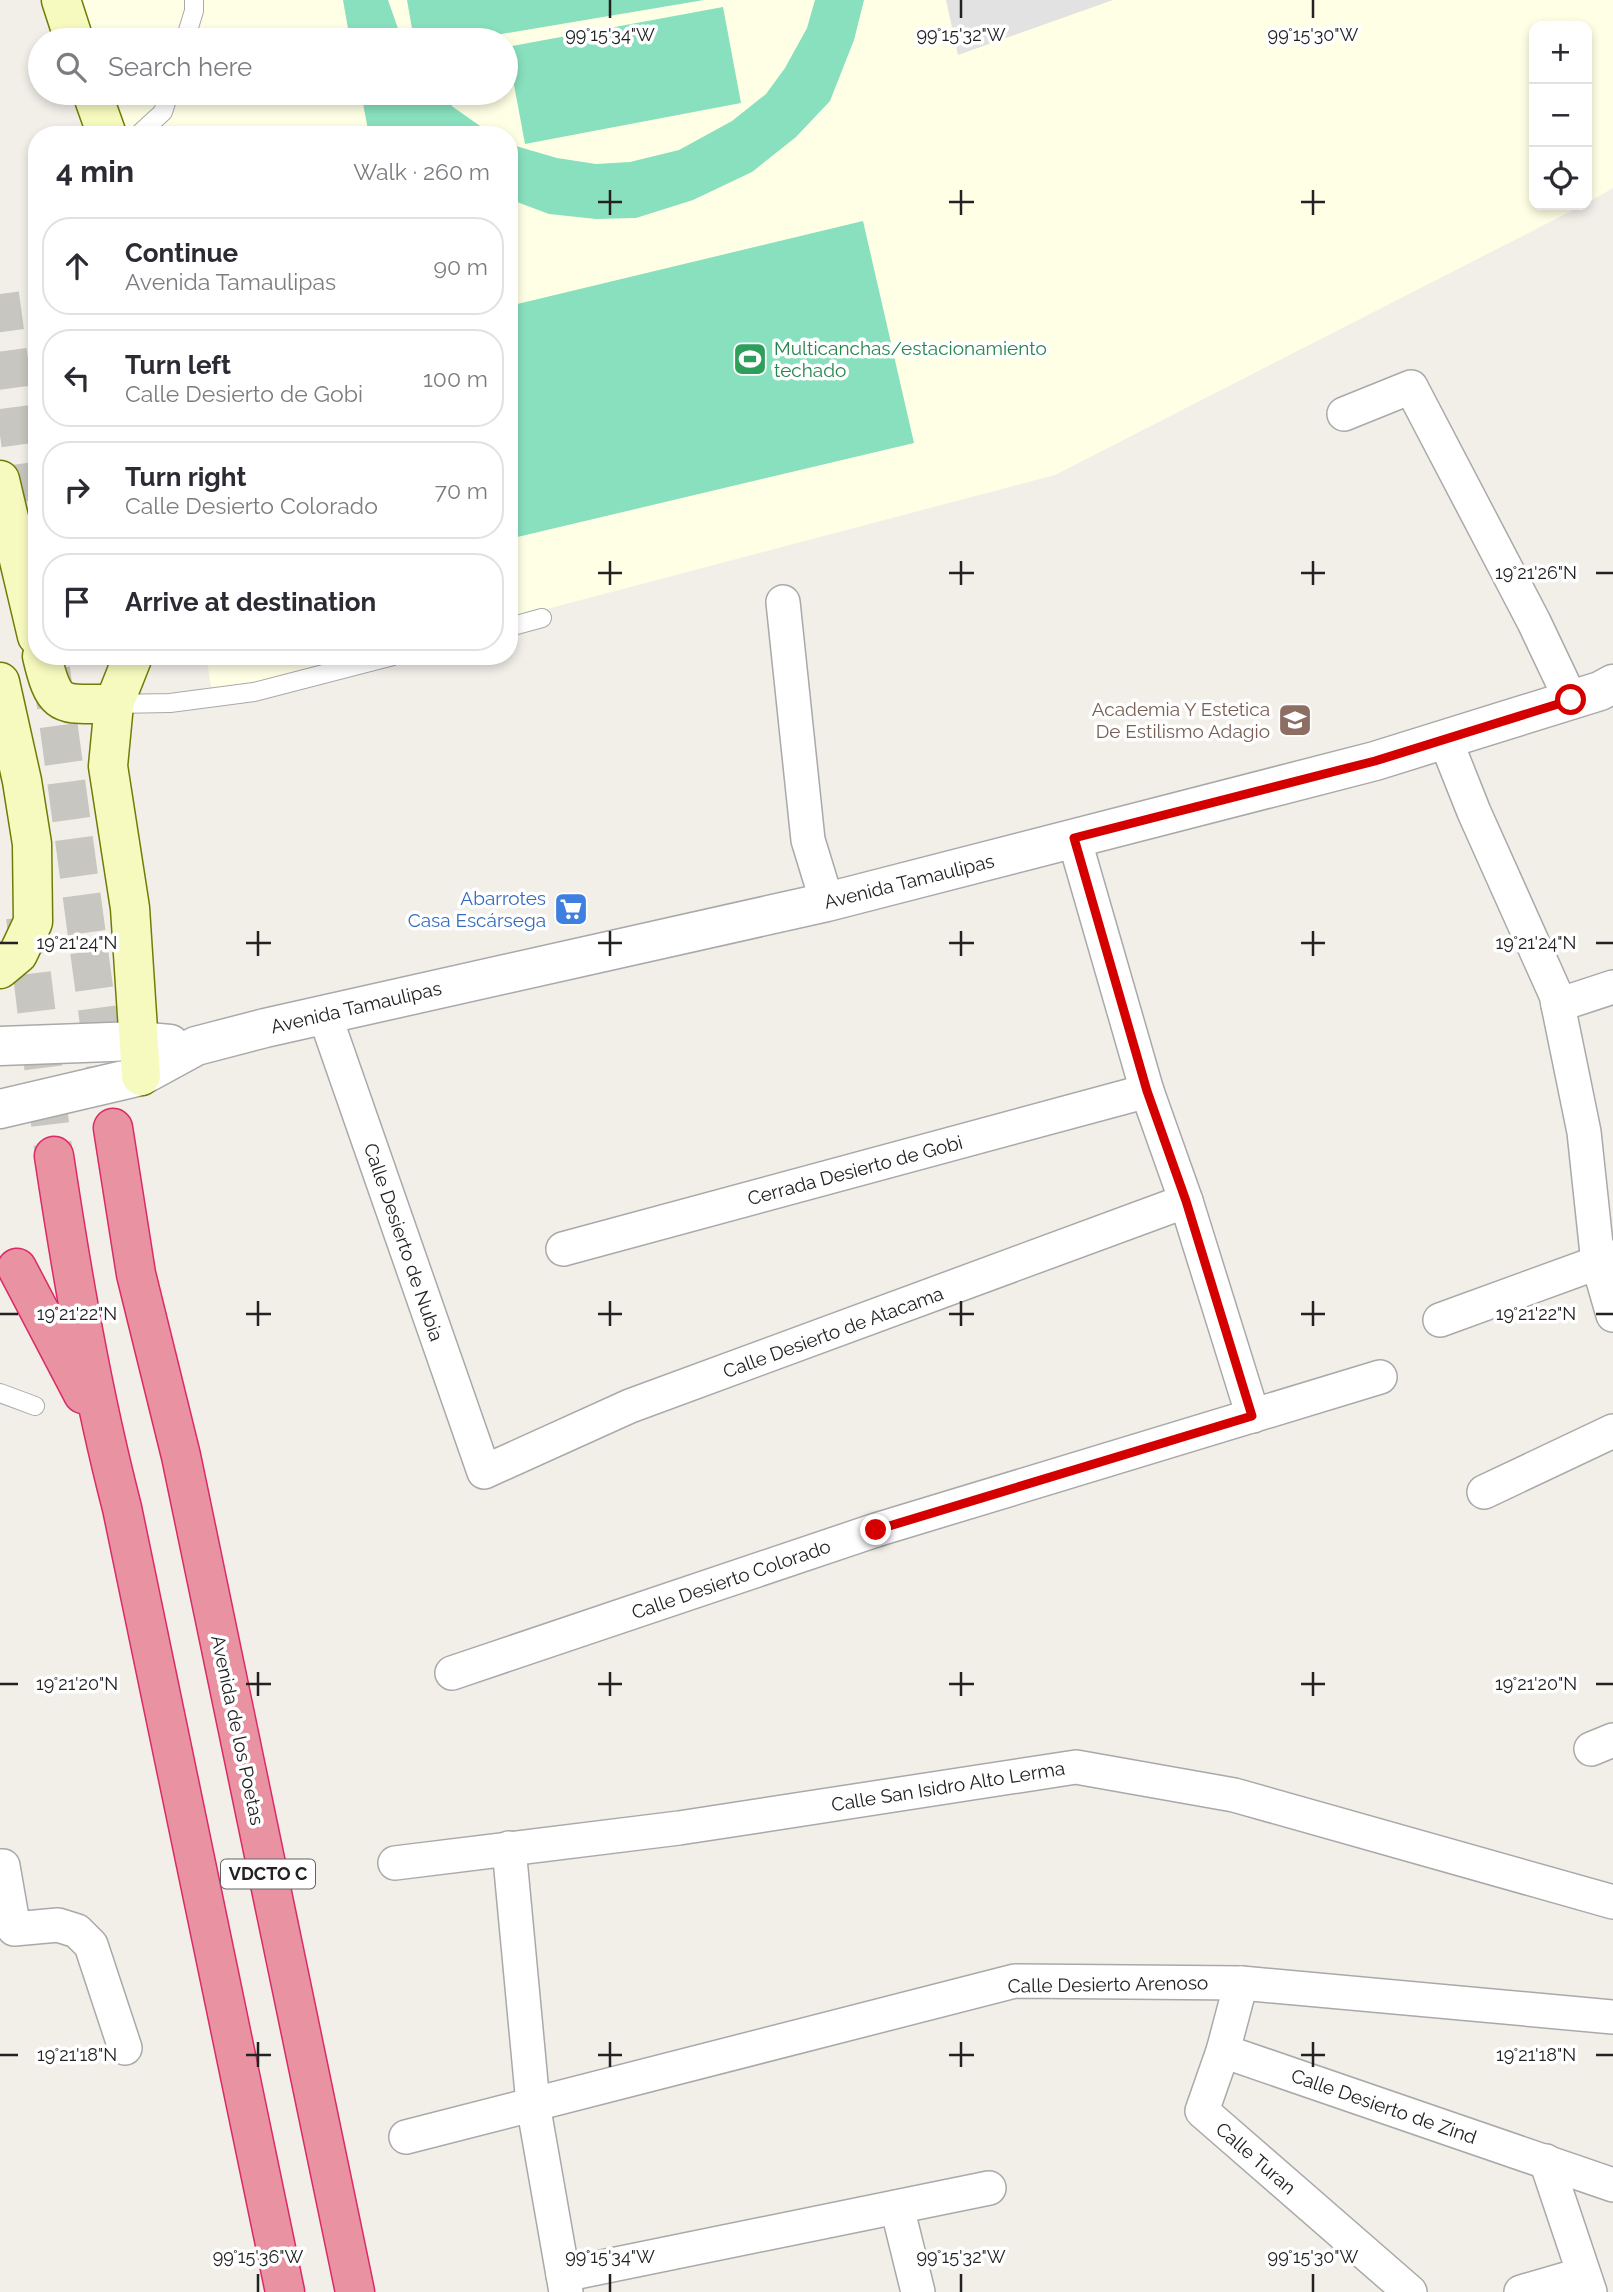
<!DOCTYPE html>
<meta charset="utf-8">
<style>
body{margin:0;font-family:Raleway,sans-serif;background:#f2f2f3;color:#2b2b33}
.controls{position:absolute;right:21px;top:21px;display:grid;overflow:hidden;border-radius:14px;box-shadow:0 4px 10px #0003}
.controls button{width:63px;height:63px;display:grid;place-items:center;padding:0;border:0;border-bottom:2px solid #e1e1e2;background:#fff;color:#2b2b33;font:35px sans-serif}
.stop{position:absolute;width:21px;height:21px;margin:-16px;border:5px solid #d40000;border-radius:50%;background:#fff}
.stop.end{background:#d40000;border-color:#fff;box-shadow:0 2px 7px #0008}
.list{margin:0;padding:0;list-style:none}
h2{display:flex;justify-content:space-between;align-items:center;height:91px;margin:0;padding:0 28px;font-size:30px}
h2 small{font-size:23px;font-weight:400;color:#7c7c81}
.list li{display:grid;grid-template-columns:46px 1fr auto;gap:21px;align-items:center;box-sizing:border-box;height:98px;margin:0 14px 14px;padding:0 14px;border:2px solid #e1e1e2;border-radius:28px}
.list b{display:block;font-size:26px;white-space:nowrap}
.list p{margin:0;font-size:23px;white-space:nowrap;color:#7c7c81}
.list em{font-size:23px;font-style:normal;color:#7c7c81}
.icon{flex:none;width:38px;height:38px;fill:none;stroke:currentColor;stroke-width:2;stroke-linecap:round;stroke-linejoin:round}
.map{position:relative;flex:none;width:1613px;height:2292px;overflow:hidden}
.search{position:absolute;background:#fff;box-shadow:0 4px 10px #0003;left:28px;top:28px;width:490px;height:77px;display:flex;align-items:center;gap:18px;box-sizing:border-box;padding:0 24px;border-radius:38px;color:#7c7c81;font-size:26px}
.panel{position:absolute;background:#fff;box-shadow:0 4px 10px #0003;left:28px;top:126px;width:490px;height:539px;border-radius:28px}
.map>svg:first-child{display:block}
.education{fill:#ffffe5}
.pitch{fill:#88e0be}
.parking{fill:#e2e2e2}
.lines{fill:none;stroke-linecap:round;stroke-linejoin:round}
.motorway-tunnel{stroke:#c8c6c1;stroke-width:38;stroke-dasharray:38 19;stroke-linecap:butt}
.service-casing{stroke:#a9a9a9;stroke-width:20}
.minor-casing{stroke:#a9a9a9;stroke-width:36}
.tertiary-casing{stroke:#a9a9a9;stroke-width:41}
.secondary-casing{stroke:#707d05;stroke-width:41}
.motorway-casing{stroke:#dc2a67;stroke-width:41}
.service{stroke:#fff;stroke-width:18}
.minor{stroke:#fff;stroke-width:33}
.tertiary{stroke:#fff;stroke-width:38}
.secondary{stroke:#f7fabf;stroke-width:38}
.motorway{stroke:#e892a2;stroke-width:38}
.route{stroke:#d40000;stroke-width:9}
.ticks{fill:none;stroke:#222;stroke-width:2.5}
.labels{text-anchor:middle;stroke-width:7;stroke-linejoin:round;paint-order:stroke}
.shield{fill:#fff;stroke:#646464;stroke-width:2}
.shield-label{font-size:18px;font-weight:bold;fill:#222}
.leisure-label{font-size:19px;fill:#27864d;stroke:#fff;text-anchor:start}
.education-label{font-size:19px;fill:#785e54;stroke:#fff;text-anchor:end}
.street-label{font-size:19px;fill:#222;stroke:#fff}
.shop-label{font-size:19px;fill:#366cbe;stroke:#fff;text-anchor:end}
.ticks-label{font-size:18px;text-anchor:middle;fill:#222;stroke:#fff;stroke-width:7;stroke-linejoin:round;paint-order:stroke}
</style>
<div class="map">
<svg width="1613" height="2292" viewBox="0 0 1613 2292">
<rect width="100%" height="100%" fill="#f2efe9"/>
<g class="education">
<path d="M54 0H1613V188L1587 203V26H1534V205H1583L1055 475 509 619V135H93L81 93H506V40H67Z"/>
<path d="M206 656H368L213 697Z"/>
</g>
<g class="pitch">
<path d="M343 0H388L402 40H350Z"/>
<path d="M407 0H704L466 40H414Z"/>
<path d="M815 0H864L854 40 830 101 796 137 752 172 693 200 636 218 596 219 549 214 509 199V144L557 158 596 164 630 162 679 150 732 121 766 94 785 68 807 28Z"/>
<path d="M723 7 741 103 525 144 507 47Z"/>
<path d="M361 93H441L453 107 493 135H369Z"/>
<path d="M863 221 914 443 509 539V306Z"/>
</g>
<path class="parking" d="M946 0H1113L958 55Z"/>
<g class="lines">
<g class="motorway-tunnel">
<path d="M0 294 37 566"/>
<path d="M51 669 113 1128"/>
<path d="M25 917 54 1156"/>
</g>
<g class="service-casing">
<g id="service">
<path d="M185 40 194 11V0"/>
<path d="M138 135 163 112 169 93"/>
<path d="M509 627 542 618"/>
<path d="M114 704 170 703 254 692 393 656"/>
<path d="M0 1393 35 1406"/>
</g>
</g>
<g class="minor-casing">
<g id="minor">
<path d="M1344 414 1411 387 1534 622 1571 700"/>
<path d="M783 602 808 840 827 902"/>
<path d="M1445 739 1474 812 1556 995 1584 1132 1598 1263 1613 1315"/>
<path d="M1074 838 1147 1091 1186 1201 1253 1416"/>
<path d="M1558 1005 1613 987"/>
<path d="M324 1013 484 1472 630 1406 1186 1201"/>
<path d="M563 1249 1147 1091"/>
<path d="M1440 1320 1613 1257"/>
<path d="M1484 1492 1613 1431"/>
<path d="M452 1673 876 1530 1380 1377"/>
<path d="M1591 1749 1613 1740"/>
<path d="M509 1848 533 2104 566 2292"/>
<path d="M395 1863 679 1828 1076 1767 1234 1795 1613 1902"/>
<path d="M0 1866H3L14 1929 58 1925 77 1931 91 1945 125 2048"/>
<path d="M1241 1983 1223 2051 1202 2111 1410 2292"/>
<path d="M1223 2051 1613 2185"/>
<path d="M406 2137 1015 1981 1241 1983 1613 2017"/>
<path d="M1546 2161 1590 2292"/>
<path d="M897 2207 918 2292"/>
<path d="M563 2275 989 2188"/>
<path d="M1521 2292 1583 2274"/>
</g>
</g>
<g class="tertiary-casing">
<g id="tertiary">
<path d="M0 1046 137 1041 170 1044"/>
<path d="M0 1109 141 1076 196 1046 265 1028 827 902 1375 761 1600 691 1613 684"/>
</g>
</g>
<g class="secondary-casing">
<g id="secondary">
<path d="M61 0 74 40"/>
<path d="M92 93 107 135"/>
<path d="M0 480 37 636"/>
<path d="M42 656C55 712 62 703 114 704"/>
<path d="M133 656 114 704 108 766 130 908 141 1076"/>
<path d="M0 682 22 781 32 844 33 922 18 954 0 969"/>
</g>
</g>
<g class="motorway-casing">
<g id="motorway">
<path d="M113 1128 136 1274 181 1456 355 2292"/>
<path d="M54 1156C72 1275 92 1392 122 1508L285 2292"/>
<path d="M17 1268 83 1394"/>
</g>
</g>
<use href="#service" class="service"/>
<use href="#minor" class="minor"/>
<use href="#tertiary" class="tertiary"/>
<use href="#secondary" class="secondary"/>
<use href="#motorway" class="motorway"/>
</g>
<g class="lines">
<path class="route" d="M876 1530 1252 1416 1186 1201 1147 1091 1074 838 1375 761 1571 700"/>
</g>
<path class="ticks" d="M610 0V18M961 0V18M1313 0V18M610 190V215M961 190V215M1313 190V215M598 202H622M949 202H974M1301 202H1325M610 561V585M961 561V585M1313 561V585M598 573H622M949 573H974M1301 573H1325M1596 573H1613M258 931V956M610 931V956M961 931V956M1313 931V956M0 943H18M246 943H271M598 943H622M949 943H974M1301 943H1325M1596 943H1613M258 1301V1326M610 1301V1326M961 1301V1326M1313 1301V1326M0 1314H18M246 1314H271M598 1314H622M949 1314H974M1301 1314H1325M1596 1314H1613M258 1672V1696M610 1672V1696M961 1672V1696M1313 1672V1696M0 1684H18M246 1684H271M598 1684H622M949 1684H974M1301 1684H1325M1596 1684H1613M258 2042V2067M610 2042V2067M961 2042V2067M1313 2042V2067M0 2055H18M246 2055H271M598 2055H622M949 2055H974M1301 2055H1325M1596 2055H1613M258 2274V2292M610 2274V2292M961 2274V2292M1313 2274V2292"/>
<defs>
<g id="stadium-square" transform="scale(1.75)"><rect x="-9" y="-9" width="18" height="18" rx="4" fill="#2e9e5b" stroke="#fff"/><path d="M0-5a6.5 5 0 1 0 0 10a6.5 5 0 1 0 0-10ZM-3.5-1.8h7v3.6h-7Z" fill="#fff"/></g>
<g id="university-square" transform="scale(1.75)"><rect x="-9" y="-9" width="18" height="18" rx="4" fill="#8d6e63" stroke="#fff"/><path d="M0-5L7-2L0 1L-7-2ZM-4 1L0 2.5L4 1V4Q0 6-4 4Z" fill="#fff"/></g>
<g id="supermarket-square" transform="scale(1.75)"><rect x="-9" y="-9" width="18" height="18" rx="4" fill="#3f7fe0" stroke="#fff"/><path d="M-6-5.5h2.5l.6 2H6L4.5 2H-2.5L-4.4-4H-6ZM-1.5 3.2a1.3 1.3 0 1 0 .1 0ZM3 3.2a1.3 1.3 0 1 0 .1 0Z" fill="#fff"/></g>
</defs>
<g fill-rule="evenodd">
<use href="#stadium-square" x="750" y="359"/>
<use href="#university-square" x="1295" y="720"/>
<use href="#supermarket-square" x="571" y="909"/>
</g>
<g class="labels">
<rect class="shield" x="221" y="1859.5" width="94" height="29" rx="5"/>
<g class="shield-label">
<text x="268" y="1880">VDCTO C</text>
</g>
<g class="leisure-label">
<text x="774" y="355">Multicanchas/estacionamiento<tspan x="774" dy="22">techado</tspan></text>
</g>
<g class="education-label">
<text x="1270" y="716">Academia Y Estetica<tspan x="1270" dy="22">De Estilismo Adagio</tspan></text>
</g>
<g class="street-label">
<text transform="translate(909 881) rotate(-14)" y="7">Avenida Tamaulipas</text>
<text transform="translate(356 1007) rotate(-13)" y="7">Avenida Tamaulipas</text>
<text transform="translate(855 1170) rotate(-15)" y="7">Cerrada Desierto de Gobi</text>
<text transform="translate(404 1242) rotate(71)" y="7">Calle Desierto de Nubia</text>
<text transform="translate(833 1332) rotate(-20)" y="7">Calle Desierto de Atacama</text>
<text transform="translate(731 1579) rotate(-19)" y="7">Calle Desierto Colorado</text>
<text transform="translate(238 1730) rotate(78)" y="7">Avenida de los Poetas</text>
<text transform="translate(948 1786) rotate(-9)" y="7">Calle San Isidro Alto Lerma</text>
<text transform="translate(1108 1984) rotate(-1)" y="7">Calle Desierto Arenoso</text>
<text transform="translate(1384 2106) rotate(19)" y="7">Calle Desierto de Zind</text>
<text transform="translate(1256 2158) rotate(41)" y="7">Calle Turan</text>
</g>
<g class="shop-label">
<text x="546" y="905">Abarrotes<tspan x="546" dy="22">Casa Escársega</tspan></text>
</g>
</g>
<g class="ticks-label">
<text x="610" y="41">99°15'34"W</text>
<text x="961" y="41">99°15'32"W</text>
<text x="1313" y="41">99°15'30"W</text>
<text x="1536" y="579">19°21'26"N</text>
<text x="77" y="949">19°21'24"N</text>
<text x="1536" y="949">19°21'24"N</text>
<text x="77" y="1320">19°21'22"N</text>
<text x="1536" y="1320">19°21'22"N</text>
<text x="77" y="1690">19°21'20"N</text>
<text x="1536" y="1690">19°21'20"N</text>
<text x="77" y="2061">19°21'18"N</text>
<text x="1536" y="2061">19°21'18"N</text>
<text x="258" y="2263">99°15'36"W</text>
<text x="610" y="2263">99°15'34"W</text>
<text x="961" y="2263">99°15'32"W</text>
<text x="1313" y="2263">99°15'30"W</text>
</g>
</svg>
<div class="controls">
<button>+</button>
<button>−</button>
<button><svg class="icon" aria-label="locate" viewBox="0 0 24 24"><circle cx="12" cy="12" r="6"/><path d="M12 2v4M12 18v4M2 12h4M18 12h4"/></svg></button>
</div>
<div class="stop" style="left:1571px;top:700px"></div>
<div class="stop end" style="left:876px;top:1530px"></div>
<div class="search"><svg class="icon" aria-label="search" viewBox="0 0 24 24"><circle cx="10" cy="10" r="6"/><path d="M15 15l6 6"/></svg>Search here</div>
<section class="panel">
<h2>4 min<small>Walk · 260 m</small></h2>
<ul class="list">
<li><svg class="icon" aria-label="ahead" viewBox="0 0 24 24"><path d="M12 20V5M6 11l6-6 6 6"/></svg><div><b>Continue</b><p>Avenida Tamaulipas</p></div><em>90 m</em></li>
<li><svg class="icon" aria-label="left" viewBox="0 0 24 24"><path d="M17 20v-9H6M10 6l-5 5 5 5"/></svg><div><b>Turn left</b><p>Calle Desierto de Gobi</p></div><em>100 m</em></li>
<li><svg class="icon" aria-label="right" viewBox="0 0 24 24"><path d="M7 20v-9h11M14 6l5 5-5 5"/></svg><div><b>Turn right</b><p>Calle Desierto Colorado</p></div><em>70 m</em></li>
<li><svg class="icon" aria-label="arrive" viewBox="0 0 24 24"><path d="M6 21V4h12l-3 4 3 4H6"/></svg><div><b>Arrive at destination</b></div></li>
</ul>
</section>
</div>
